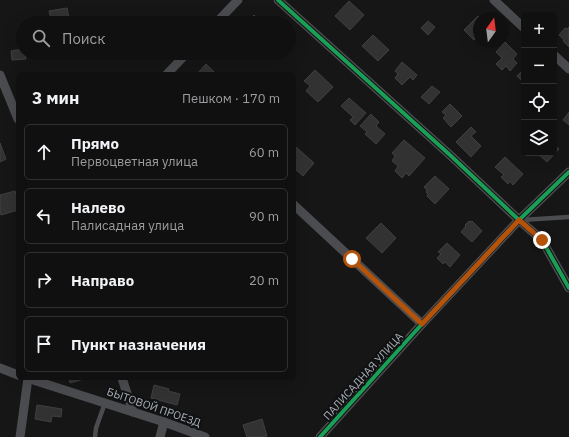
<!DOCTYPE html>
<html lang="ru">
<meta charset="utf-8">
<style>
body{margin:0;font-family:"IBM Plex Sans",sans-serif;background:#1e1e1e;color:#f1f3f6}
.controls{position:absolute;right:12px;top:12px;display:grid;overflow:hidden;border-radius:6px;box-shadow:0 4px 16px #0002}
.controls button{width:36px;height:36px;display:grid;place-items:center;padding:0;border:0;border-bottom:1px solid #303030;background:#101010;color:#f1f3f6;font:20px sans-serif}
.compass{position:absolute;left:473px;top:12px;width:36px;height:36px;border-radius:50%;background:#101010;box-shadow:0 4px 16px #0002;rotate:14deg}
.stop{position:absolute;width:12px;height:12px;margin:-9px;border:3px solid #b45309;border-radius:50%;background:#fff}
.stop.end{background:#b45309;border-color:#fff;box-shadow:0 1px 4px #0008}
.list{margin:0;padding:0;list-style:none}
h2{display:flex;justify-content:space-between;align-items:center;height:52px;margin:0;padding:0 16px;font-size:17px}
h2 small{font-size:13px;font-weight:400;color:#9c9d9f}
.list li{display:grid;grid-template-columns:26px 1fr auto;gap:12px;align-items:center;box-sizing:border-box;height:56px;margin:0 8px 8px;padding:0 8px;border:1px solid #303030;border-radius:6px}
.list b{display:block;font-size:15px;white-space:nowrap}
.list p{margin:0;font-size:13px;white-space:nowrap;color:#9c9d9f}
.list em{font-size:13px;font-style:normal;color:#9c9d9f}
.icon{flex:none;width:22px;height:22px;fill:none;stroke:currentColor;stroke-width:2;stroke-linecap:round;stroke-linejoin:round}
.map{position:relative;flex:none;width:569px;height:437px;overflow:hidden}
.search{position:absolute;background:#101010;box-shadow:0 4px 16px #0002;left:16px;top:16px;width:280px;height:44px;display:flex;align-items:center;gap:10px;box-sizing:border-box;padding:0 14px;border-radius:22px;color:#9c9d9f;font-size:15px}
.panel{position:absolute;background:#101010;box-shadow:0 4px 16px #0002;left:16px;top:72px;width:280px;height:308px;border-radius:6px}
.map>svg:first-child{display:block}
.building{fill:#323233;stroke:#3f4042}
.lines{fill:none;stroke-linecap:round;stroke-linejoin:round}
.lane{stroke:#4b4c4f;stroke-width:4.5}
.street{stroke:#4b4c4f;stroke-width:9}
.cycleway-casing{stroke:#101112;stroke-width:6}
.cycleway{stroke:#1a9f57;stroke-width:4}
.route{stroke:#b45309;stroke-width:5}
.labels{text-anchor:middle;stroke-width:4;stroke-linejoin:round;paint-order:stroke}
.street-label{font-size:11px;fill:#a9aeb5;stroke:#101112}
</style>
<div class="map">
<svg width="569" height="437" viewBox="0 0 569 437">
<rect width="100%" height="100%" fill="#161616"/>
<g class="building">
<path d="M349 1 364 15 350 30 335 16Z"/>
<path d="M67 8 70 23H42V20L51 19 49 11Z"/>
<path d="M254 15 262 23H247Z"/>
<path d="M478 16 480 18H479V39L477 37 474 40 464 30Z"/>
<path d="M428 21 435 27 428 35 421 28Z"/>
<path d="M569 27V47L563 41 564 40 559 35 565 28 567 29Z"/>
<path d="M373 35 389 50 378 61 362 46Z"/>
<path d="M505 42 517 54 513 59 517 63 510 71 506 66 502 70 496 64 502 58 496 52Z"/>
<path d="M23 49V53H25L26 59 12 60 11 51Z"/>
<path d="M402 62 417 75 413 80 410 77 402 85 395 78 398 74 395 71Z"/>
<path d="M206 64 216 74H197Z"/>
<path d="M524 69V83L517 76Z"/>
<path d="M315 70 333 87 318 102 306 91 310 86 304 81Z"/>
<path d="M432 86 440 92 429 104 421 97Z"/>
<path d="M349 98 366 113 355 125 350 120 353 117 341 106Z"/>
<path d="M450 104 462 116 451 127 443 118 446 115 442 112Z"/>
<path d="M569 112V125L563 120Z"/>
<path d="M371 114 379 122 376 126 385 134 376 144 365 134 367 132 360 126Z"/>
<path d="M471 127 476 132 471 136 481 146 471 157 456 142Z"/>
<path d="M404 140 425 158 409 176 406 173 402 178 395 171 398 166 392 161 395 156 392 153Z"/>
<path d="M0 143 6 159 0 162Z"/>
<path d="M554 145 559 149 547 162 537 153H554Z"/>
<path d="M296 147 314 163 303 176 294 168V149Z"/>
<path d="M505 157 523 174 513 185 510 181 508 184 501 177 504 175 495 167Z"/>
<path d="M435 176 449 189 435 204 427 196 428 194 426 192 427 190 424 187Z"/>
<path d="M15 191 17 197 18 196V210L1 215 0 211V195Z"/>
<path d="M469 221 470 222 472 221 482 231 472 242 461 232 466 226 465 225Z"/>
<path d="M381 223 396 238 382 253 366 238Z"/>
<path d="M447 243 460 255 450 267 445 262 443 264 437 258 441 254 438 252Z"/>
<path d="M69 378H87L70 383Z"/>
<path d="M154 385 169 389 168 391 180 394 177 405 151 398Z"/>
<path d="M37 405 62 409 61 417 52 416 51 422 35 419Z"/>
<path d="M262 419 267 436 263 437H247L243 425Z"/>
</g>
<g class="lines">
<g class="lane">
<path d="M521 220 569 217"/>
<path d="M95 437 96 428 105 403"/>
</g>
<g class="street">
<path d="M278 0 450 155 519 220 542 240 569 288"/>
<path d="M494 0 524 28"/>
<path d="M216 23 238 0"/>
<path d="M554 55 569 69"/>
<path d="M167 74 187 53"/>
<path d="M0 75 18 119"/>
<path d="M294 205 422 324"/>
<path d="M0 368 18 375"/>
<path d="M27 378 164 422 205 437"/>
<path d="M122 378 133 412"/>
<path d="M20 437 28 378"/>
<path d="M160 437 164 422"/>
<path d="M320 437 422 324 519 220 569 172"/>
</g>
<g class="cycleway-casing">
<g id="cycleway">
<path d="M278 0 450 155 519 220 542 240 569 288"/>
<path d="M320 437 422 324 519 220 569 172"/>
</g>
</g>
<use href="#cycleway" class="cycleway"/>
</g>
<g class="lines">
<path class="route" d="M352 259 422 324 519 220 542 240"/>
</g>
<g class="labels">
<g class="street-label">
<text transform="translate(363 376) rotate(-48)" y="4">ПАЛИСАДНАЯ УЛИЦА</text>
<text transform="translate(154 407) rotate(19)" y="4">БЫТОВОЙ ПРОЕЗД</text>
</g>
</g>
</svg>
<div class="controls">
<button>+</button>
<button>−</button>
<button><svg class="icon" aria-label="locate" viewBox="0 0 24 24"><circle cx="12" cy="12" r="6"/><path d="M12 2v4M12 18v4M2 12h4M18 12h4"/></svg></button>
<button><svg class="icon" aria-label="layers" viewBox="0 0 24 24"><path d="M12 4l9 5-9 5-9-5zM3 14l9 5 9-5"/></svg></button>
</div>
<svg class="compass" viewBox="-18 -18 36 36"><path d="M0-13l5 13h-10z" fill="#e53935"/><path d="M0 13l5-13h-10z" fill="#9c9d9f"/></svg>
<div class="stop" style="left:352px;top:259px"></div>
<div class="stop end" style="left:542px;top:240px"></div>
<div class="search"><svg class="icon" aria-label="search" viewBox="0 0 24 24"><circle cx="10" cy="10" r="6"/><path d="M15 15l6 6"/></svg>Поиск</div>
<section class="panel">
<h2>3 мин<small>Пешком · 170 m</small></h2>
<ul class="list">
<li><svg class="icon" aria-label="ahead" viewBox="0 0 24 24"><path d="M12 20V5M6 11l6-6 6 6"/></svg><div><b>Прямо</b><p>Первоцветная улица</p></div><em>60 m</em></li>
<li><svg class="icon" aria-label="left" viewBox="0 0 24 24"><path d="M17 20v-9H6M10 6l-5 5 5 5"/></svg><div><b>Налево</b><p>Палисадная улица</p></div><em>90 m</em></li>
<li><svg class="icon" aria-label="right" viewBox="0 0 24 24"><path d="M7 20v-9h11M14 6l5 5-5 5"/></svg><div><b>Направо</b></div><em>20 m</em></li>
<li><svg class="icon" aria-label="arrive" viewBox="0 0 24 24"><path d="M6 21V4h12l-3 4 3 4H6"/></svg><div><b>Пункт назначения</b></div></li>
</ul>
</section>
</div>
